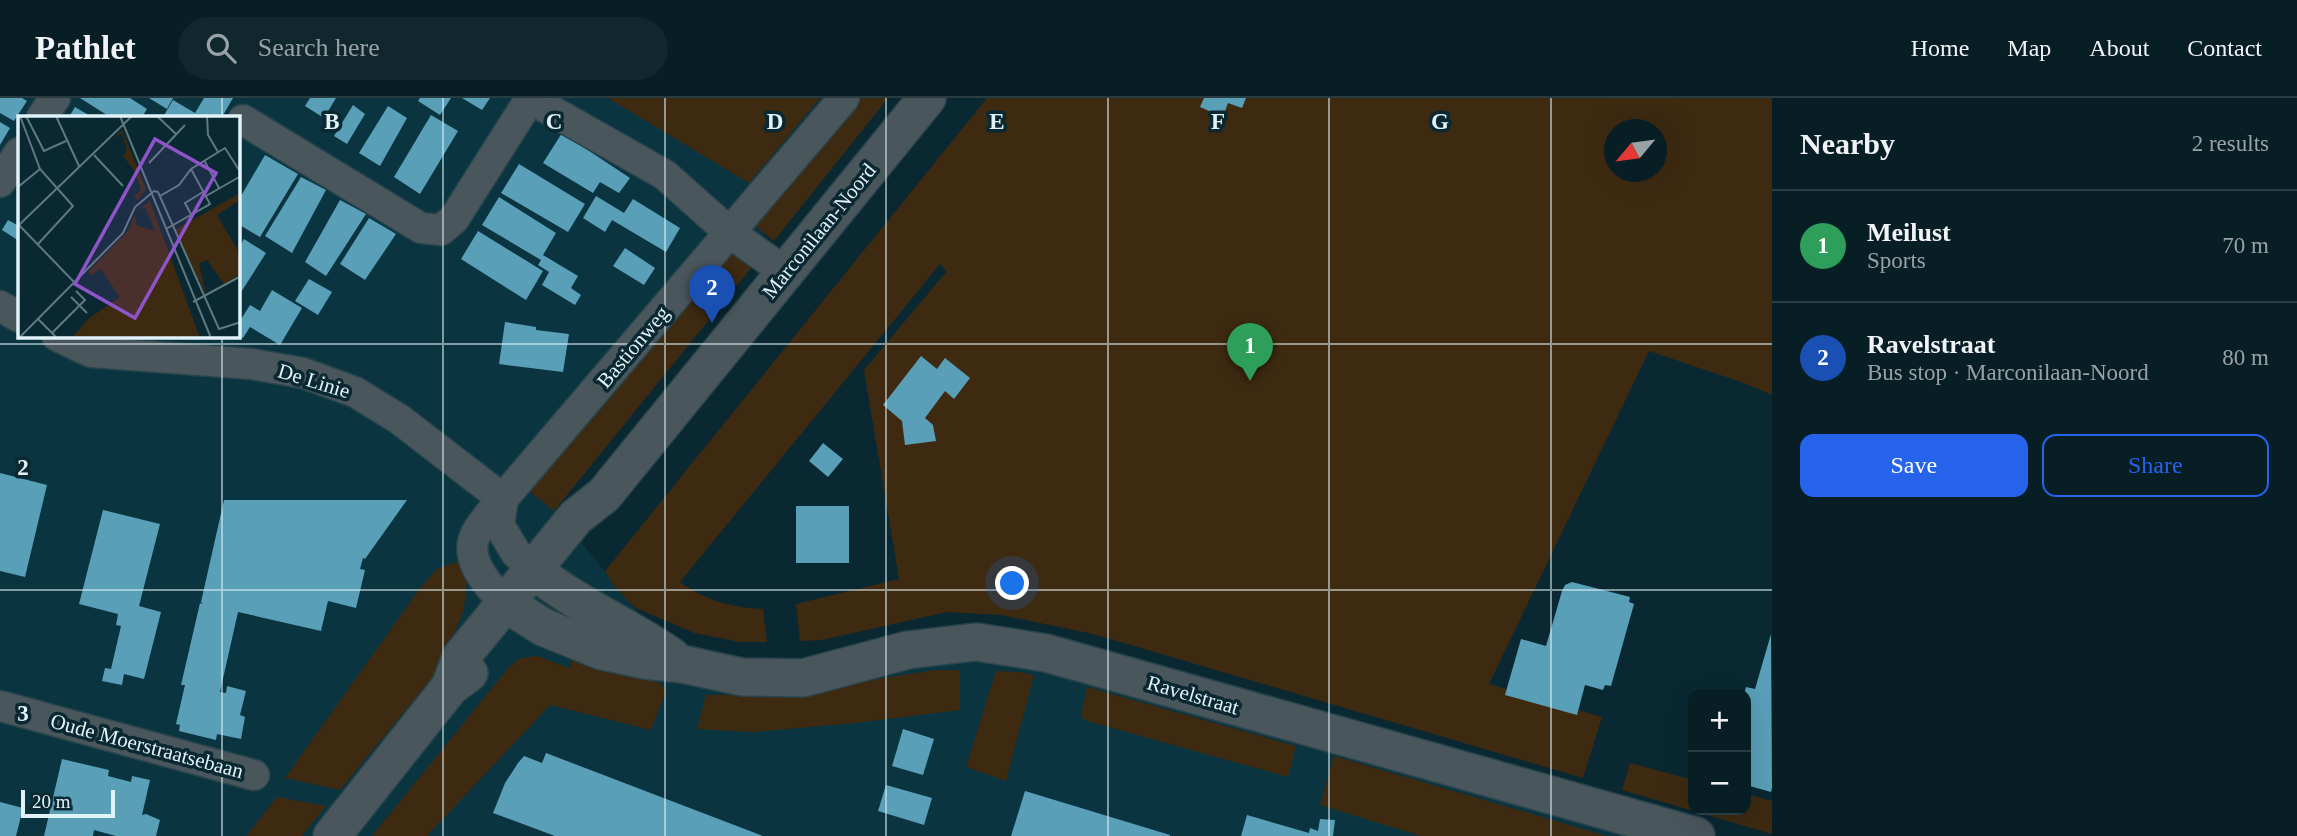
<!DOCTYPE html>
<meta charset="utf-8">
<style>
body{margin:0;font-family:Georgia,serif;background:#10272d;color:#f1f3f6}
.controls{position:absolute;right:21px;bottom:21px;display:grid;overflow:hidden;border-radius:14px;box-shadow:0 7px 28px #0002}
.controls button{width:63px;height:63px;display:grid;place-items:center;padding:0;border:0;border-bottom:2px solid #283c42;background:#071e25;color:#f1f3f6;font:35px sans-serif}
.compass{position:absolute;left:1604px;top:21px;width:63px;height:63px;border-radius:50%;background:#071e25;box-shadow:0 7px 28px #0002;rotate:241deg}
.scale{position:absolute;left:21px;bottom:18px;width:94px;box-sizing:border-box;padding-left:7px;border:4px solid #e1f2f8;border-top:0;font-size:19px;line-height:24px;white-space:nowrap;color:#e1f2f8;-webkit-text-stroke:5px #092831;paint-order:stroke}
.you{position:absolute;left:1013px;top:486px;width:24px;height:24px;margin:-18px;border:5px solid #fff;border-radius:50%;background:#1a73e8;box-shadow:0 0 0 10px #1a73e833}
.badge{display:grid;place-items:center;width:46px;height:46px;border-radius:50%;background:#2563eb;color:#fff;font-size:23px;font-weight:700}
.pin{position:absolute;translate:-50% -58px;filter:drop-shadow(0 2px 4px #0008)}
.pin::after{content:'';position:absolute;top:37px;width:24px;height:21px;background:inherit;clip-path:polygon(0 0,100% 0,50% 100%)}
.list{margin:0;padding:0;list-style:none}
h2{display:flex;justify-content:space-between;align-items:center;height:91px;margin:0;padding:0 28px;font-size:30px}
h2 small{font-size:23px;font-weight:400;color:#98a2a7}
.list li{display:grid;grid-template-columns:46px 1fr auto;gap:21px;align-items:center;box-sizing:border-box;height:112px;padding:0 28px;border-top:2px solid #283c42}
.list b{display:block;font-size:26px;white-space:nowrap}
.list p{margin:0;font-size:23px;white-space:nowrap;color:#98a2a7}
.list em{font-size:23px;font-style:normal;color:#98a2a7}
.actions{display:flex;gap:14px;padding:21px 28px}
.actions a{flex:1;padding:16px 0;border:2px solid #2563eb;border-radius:14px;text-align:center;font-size:24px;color:#2563eb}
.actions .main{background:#2563eb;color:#fff}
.icon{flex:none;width:38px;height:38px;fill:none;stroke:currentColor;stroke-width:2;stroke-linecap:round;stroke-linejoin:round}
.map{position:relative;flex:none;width:1772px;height:738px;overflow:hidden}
header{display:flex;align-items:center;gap:42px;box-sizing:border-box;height:98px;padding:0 35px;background:#071e25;border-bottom:2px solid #283c42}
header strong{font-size:33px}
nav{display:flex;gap:38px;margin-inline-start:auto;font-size:24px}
.search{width:490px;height:63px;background:#10272d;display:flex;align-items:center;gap:18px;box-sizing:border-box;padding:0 24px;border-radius:38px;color:#98a2a7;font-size:26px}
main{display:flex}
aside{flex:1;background:#071e25}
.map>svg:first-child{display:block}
.built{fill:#0a3440;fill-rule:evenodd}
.green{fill:#3e2a11;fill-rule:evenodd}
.building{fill:#599fb8}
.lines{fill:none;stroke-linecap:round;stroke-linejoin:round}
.minor-casing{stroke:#27444d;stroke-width:33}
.tertiary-casing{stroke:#27444d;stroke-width:40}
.minor{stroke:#49565b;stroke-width:30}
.tertiary{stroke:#49565b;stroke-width:37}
.grid{fill:none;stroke:#e1f2f8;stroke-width:2;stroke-opacity:0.55}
.labels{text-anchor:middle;stroke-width:7;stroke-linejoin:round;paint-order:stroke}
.street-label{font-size:21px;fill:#e1f2f8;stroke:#092831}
.inset-road{fill:none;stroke:#5f7981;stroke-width:2}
.view{fill:#8f54ca;fill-opacity:0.15;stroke:#8f54ca;stroke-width:3.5}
.inset-edge{fill:none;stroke:#e1f2f8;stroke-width:3.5}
.grid-label{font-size:23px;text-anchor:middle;font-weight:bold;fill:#e1f2f8;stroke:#092831;stroke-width:7;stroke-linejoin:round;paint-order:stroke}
</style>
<header>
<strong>Pathlet</strong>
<div class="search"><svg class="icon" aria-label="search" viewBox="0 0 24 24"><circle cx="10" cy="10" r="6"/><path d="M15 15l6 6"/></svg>Search here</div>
<nav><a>Home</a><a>Map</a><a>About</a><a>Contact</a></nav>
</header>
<main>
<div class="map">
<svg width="1772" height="738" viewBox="0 0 1772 738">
<rect width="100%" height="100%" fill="#092831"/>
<path class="built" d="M0 0H867L837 48 546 400 686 574 999 553 1492 700 1627 738H0ZM19 19H238V238H19Z"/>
<g class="green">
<path d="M608 0H820L749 85Z"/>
<path d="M857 0H888L774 143 752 125Z"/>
<path d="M987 0H1772V297L1744 285 1649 253 1489 586 1602 619 1583 680 1093 536 1001 517 947 514 822 542 800 543 796 506 899 481 864 272 947 173 940 166 680 484C706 503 731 509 763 511L767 544H740L694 535 634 509 613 487 605 473ZM1615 32H1657V74H1615Z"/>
<path d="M730 151 752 169 554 413 528 392Z"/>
<path d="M462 462 467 479 464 512 440 570 340 692 285 680 421 489 437 471Z"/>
<path d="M537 558 570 570 573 559 660 585 666 593 651 632 550 607 427 738H372L509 569 521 560Z"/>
<path d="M935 572H960V612L855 625 752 634 697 631 706 597 782 596Z"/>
<path d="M996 573 1020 574 1034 577 1006 683 966 669Z"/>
<path d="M1087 589 1296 648 1288 679 1087 623 1081 619Z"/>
<path d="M1334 658 1607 738H1421L1320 707Z"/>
<path d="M1630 665 1693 682V712H1746V696L1772 703V736L1622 692Z"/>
<path d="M277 699 326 708 302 738H246Z"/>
</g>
<g class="building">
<path d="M0 0H22L27 3 14 23 0 15Z"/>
<path d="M80 0H130L147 11 142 19H110Z"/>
<path d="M149 0H173L167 11Z"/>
<path d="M204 0H233L222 19H163L173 2 195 15Z"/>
<path d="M310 0H336L324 20 305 8Z"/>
<path d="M420 0H451L440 17 418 3Z"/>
<path d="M462 0H490L482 12Z"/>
<path d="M1204 0H1246L1242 10 1228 5 1223 19 1200 9Z"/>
<path d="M353 7 365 16 347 46 334 38Z"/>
<path d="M388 8 407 20 380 68 359 55Z"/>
<path d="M75 9 92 19H69Z"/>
<path d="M431 17 458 33 420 96 394 79Z"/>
<path d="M0 24 10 30 0 47Z"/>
<path d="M562 35 630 80 619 95 600 84 593 95 543 65Z"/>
<path d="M265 57 298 76 260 139 238 126V103Z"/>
<path d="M519 66 585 106 568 134 501 95Z"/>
<path d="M301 79 326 92 292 155 265 138Z"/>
<path d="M596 98 624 115 633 101 680 130 666 154 612 122 605 134 583 120Z"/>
<path d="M499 99 556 135 543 157 578 178 571 190 581 197 575 207 542 187 549 174 538 167 541 162 482 127Z"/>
<path d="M340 102 366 116 326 178 305 164Z"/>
<path d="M369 120 396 136 365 182 340 166Z"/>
<path d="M8 122 19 128V143L2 132Z"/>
<path d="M478 133 543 173 526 202 461 161Z"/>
<path d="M244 141 266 155 238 199V151Z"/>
<path d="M625 150 655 170 644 187 613 168Z"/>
<path d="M309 181 332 194 318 217 295 203Z"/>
<path d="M272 192 302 210 280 247 250 229 243 240 238 237V226L250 207 260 213Z"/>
<path d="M505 224 536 229V232L569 236 563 274 499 266Z"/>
<path d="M921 258 937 271 945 260 970 280 954 301 945 293 925 320 933 327 936 343 905 347 902 323 883 307Z"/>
<path d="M823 345 843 361 828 379 809 363Z"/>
<path d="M0 375 47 387 25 479 0 473Z"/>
<path d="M224 402H407L365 461 363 460 360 471 365 472 356 510 328 503 321 533 238 514 220 594 226 595 227 588 246 593 240 617 245 619 241 641 217 636 216 642 179 633 180 627 176 626 185 587H181L200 505 203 506 201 504Z"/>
<rect x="796" y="408" width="53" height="57"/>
<path d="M103 412 160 426 139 508 161 514 144 581 124 576 122 587 102 583 105 570 111 571 121 528 116 527 118 516 79 506Z"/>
<path d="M1572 484 1630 499 1629 504 1634 506 1611 588 1605 587 1603 592 1585 587 1577 617 1505 597 1521 541 1546 548 1562 493 1565 487Z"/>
<path d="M1771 536 1772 690 1771 694 1746 687 1744 596 1746 589 1755 591Z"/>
<path d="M903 631 934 641 923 677 892 668Z"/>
<path d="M546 655 763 738H555L493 715 505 685 518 665 524 658 542 665Z"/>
<path d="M62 661 109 672 108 678 131 684 132 678 150 682 142 717 146 716 160 722 156 738H116L94 732 93 738H44Z"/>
<path d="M886 687 932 700 924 727 878 713Z"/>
<path d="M1025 693 1170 737V738H1011Z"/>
<path d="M0 704 23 710 16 738H0Z"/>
<path d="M1247 717 1309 735 1310 730 1318 733 1320 721 1335 722 1333 738H1241Z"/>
</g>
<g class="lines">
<g class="minor-casing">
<g id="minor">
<path d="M529 0 665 77 729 134 785 174"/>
<path d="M42 19 55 0"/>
<path d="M243 22 421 130 441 132 454 121 530 1"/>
<path d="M0 84 19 55"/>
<path d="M0 208 19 219"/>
<path d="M57 238 91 254 251 266 303 275 355 294 399 321 503 401"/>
<path d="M503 401 499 427 516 455 533 471"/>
<path d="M505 505C489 489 464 462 475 438 480 425 503 401 512 390L844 0"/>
<path d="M0 608 254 677"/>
</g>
</g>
<g class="tertiary-casing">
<g id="tertiary">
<path d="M533 471C575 507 627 527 672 559"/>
<path d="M505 505 543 529 602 553 644 562 682 566 742 579 803 580 908 552 976 544 1046 555 1696 738"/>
<path d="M450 589 461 559 576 419 604 397 927 0"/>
<path d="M332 738 450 589 469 575"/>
</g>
</g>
<use href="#minor" class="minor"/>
<use href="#tertiary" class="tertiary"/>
</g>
<path class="grid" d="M222 0V19M443 0V738M665 0V738M886 0V738M1108 0V738M1329 0V738M1551 0V738M222 238V738M0 246H1772M0 492H1772"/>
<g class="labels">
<g class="street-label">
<text transform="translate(819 133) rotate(-51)" y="7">Marconilaan-Noord</text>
<text transform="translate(633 249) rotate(-50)" y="7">Bastionweg</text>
<text transform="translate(314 283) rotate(17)" y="7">De Linie</text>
<text transform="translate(1193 597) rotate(16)" y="7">Ravelstraat</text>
<text transform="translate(147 648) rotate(15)" y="7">Oude Moerstraatsebaan</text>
</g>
</g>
<g transform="translate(18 18)">
<rect width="222" height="222" fill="#092831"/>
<path d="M104 14 128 73 120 84 116 81 123 74 117 55 105 40 109 34 104 17 95 23ZM222 77V84L199 99 222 138V158L206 168 189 144 181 147 188 179 157 114ZM132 85 182 222H54L70 203 102 181 82 152 74 160 70 156 110 115 117 98 118 109 137 115 127 91 118 95Z" fill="#3e2a11"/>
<path class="inset-road" d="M2 0 22 53 55 90 20 128M8 0 26 35 48 25M38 0 61 50M102 0 193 222M139 0 158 18M189 0 190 19 200 36M76 39 105 70M186 44 201 72M131 47 167 9M0 71 22 53M142 80 161 69 173 53 207 32 223 57M188 80 223 60M174 100 167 87 185 76M0 108 56 166M1 109 114 0M148 113 192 88 173 53M53 181 69 197M175 186 223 160M20 203 39 222M34 217 67 184 58 175M1 222 105 117 117 91 136 75 140 76 201 213 223 206"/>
<path class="view" d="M137 23 198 57 117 202 57 168Z"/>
<rect width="222" height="222" class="inset-edge"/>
</g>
<g class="grid-label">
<text x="332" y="31">B</text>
<text x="554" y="31">C</text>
<text x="775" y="31">D</text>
<text x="997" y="31">E</text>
<text x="1218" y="31">F</text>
<text x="1440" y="31">G</text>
<text x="23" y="377">2</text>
<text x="23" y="623">3</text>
</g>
</svg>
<div class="controls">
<button>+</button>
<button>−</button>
</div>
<svg class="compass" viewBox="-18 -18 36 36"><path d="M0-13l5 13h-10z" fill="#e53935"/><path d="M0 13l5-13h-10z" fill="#98a2a7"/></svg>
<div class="scale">20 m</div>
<div class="you"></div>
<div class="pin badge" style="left:1250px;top:283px;background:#2e9e5b">1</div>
<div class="pin badge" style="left:712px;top:225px;background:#1a4fb4">2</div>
</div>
<aside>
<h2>Nearby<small>2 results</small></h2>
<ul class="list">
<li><span class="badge" style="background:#2e9e5b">1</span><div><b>Meilust</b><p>Sports</p></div><em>70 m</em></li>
<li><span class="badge" style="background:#1a4fb4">2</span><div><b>Ravelstraat</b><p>Bus stop · Marconilaan-Noord</p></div><em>80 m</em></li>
</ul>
<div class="actions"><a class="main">Save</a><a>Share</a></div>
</aside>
</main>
